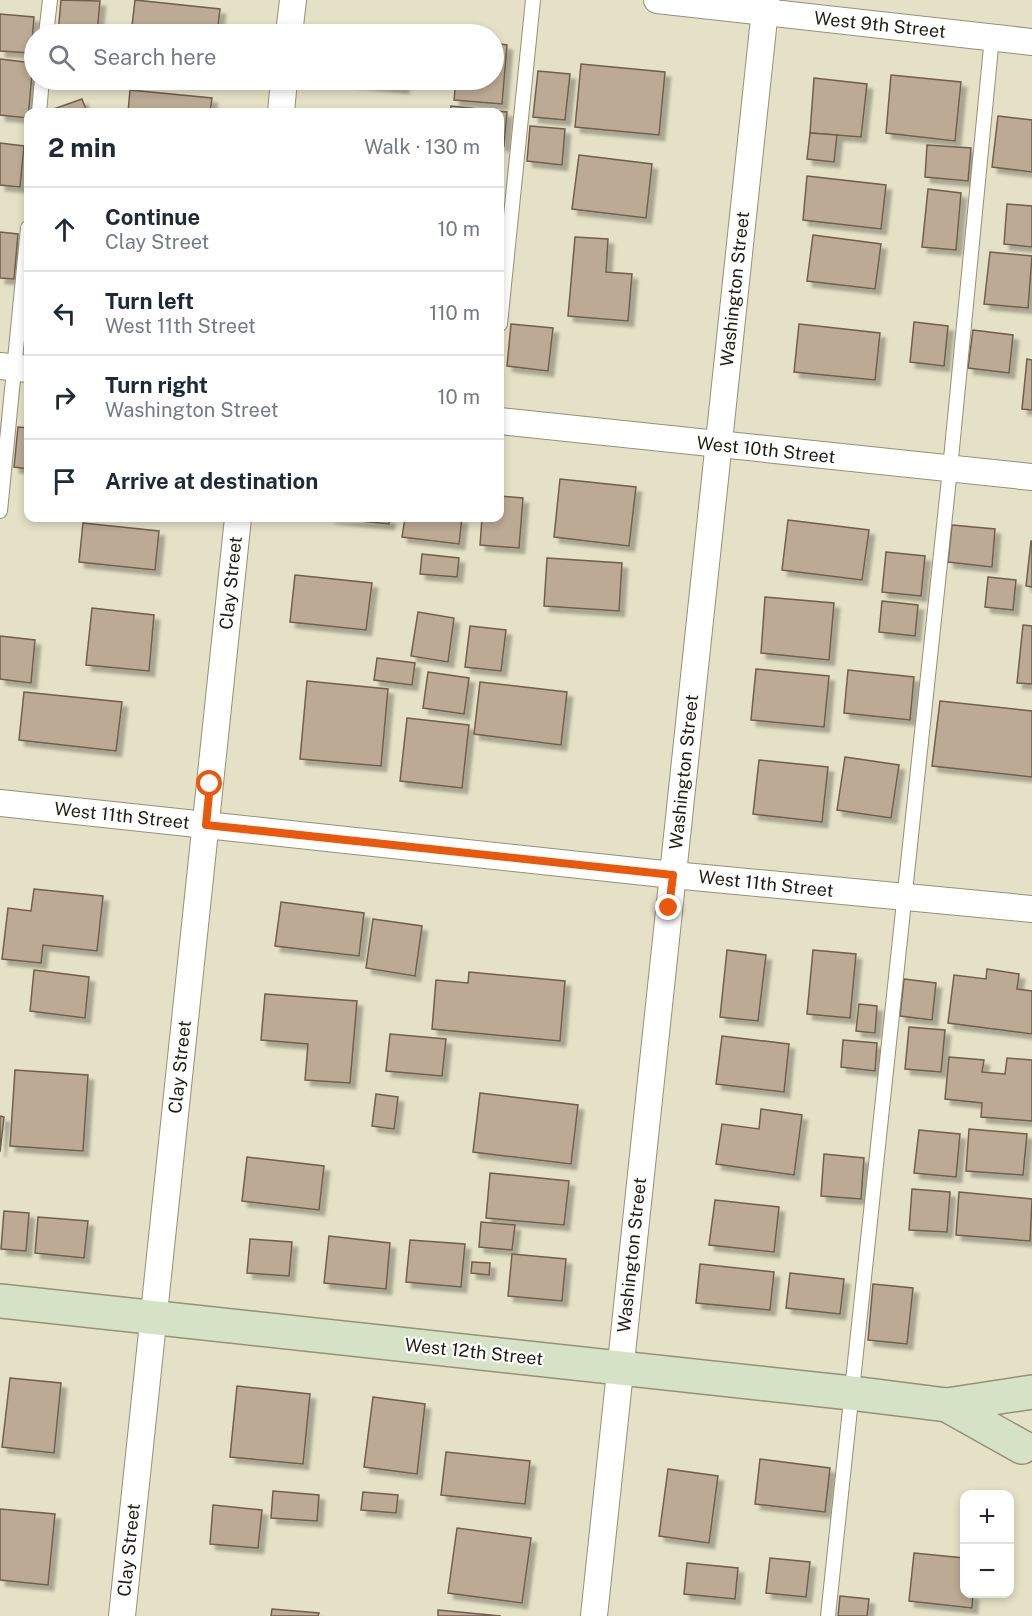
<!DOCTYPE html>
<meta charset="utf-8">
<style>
body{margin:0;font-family:"Public Sans",sans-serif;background:#f2f2f3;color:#1f2937}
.controls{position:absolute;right:18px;bottom:18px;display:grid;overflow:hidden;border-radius:12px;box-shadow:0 3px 9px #0003}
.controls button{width:54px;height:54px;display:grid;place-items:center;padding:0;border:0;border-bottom:2px solid #e0e1e3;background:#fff;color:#1f2937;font:30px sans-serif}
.stop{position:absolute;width:18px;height:18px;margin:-14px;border:4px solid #ea580c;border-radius:50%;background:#fff}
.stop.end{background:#ea580c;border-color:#fff;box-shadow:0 2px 6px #0008}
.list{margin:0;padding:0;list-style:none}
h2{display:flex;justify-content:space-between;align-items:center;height:78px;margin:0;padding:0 24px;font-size:26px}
h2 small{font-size:20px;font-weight:400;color:#747a83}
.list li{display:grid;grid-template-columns:39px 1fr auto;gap:18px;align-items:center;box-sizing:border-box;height:84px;padding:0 24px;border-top:2px solid #e0e1e3}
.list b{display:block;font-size:22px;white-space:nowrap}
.list p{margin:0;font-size:20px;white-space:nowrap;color:#747a83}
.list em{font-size:20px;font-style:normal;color:#747a83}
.icon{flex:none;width:33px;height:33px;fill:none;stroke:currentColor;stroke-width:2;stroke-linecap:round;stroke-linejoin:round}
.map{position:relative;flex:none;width:1032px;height:1616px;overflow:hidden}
.search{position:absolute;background:#fff;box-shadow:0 3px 9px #0003;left:24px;top:24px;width:480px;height:66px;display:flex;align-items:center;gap:15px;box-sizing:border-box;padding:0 21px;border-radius:33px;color:#747a83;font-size:22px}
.panel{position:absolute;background:#fff;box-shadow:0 3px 9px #0003;left:24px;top:108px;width:480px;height:414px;border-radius:12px}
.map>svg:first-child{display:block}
.building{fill:#bcaa94;stroke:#70604c;stroke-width:1.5;filter:url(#shadow)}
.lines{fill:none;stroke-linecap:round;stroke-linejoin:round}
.lane-casing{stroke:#949077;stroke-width:16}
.street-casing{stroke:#949077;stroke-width:28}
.secondary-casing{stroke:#949077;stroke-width:36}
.lane{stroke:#fff;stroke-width:14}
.street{stroke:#fff;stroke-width:26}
.secondary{stroke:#d6e2c6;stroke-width:33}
.route{stroke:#ea580c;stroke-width:8}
.labels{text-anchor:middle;stroke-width:4.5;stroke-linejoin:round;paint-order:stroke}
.street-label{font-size:18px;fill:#1f1e14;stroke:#fff}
</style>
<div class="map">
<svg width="1032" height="1616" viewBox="0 0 1032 1616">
<defs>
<filter id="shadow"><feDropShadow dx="5.5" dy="5.5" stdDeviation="1.5" flood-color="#0004"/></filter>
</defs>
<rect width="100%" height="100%" fill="#e5e1c6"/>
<g class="building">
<path d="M61 0 100 1 97 34H58Z"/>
<path d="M135 0 220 9 217 34H131Z"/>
<path d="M0 14 34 17 31 53 0 51Z"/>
<path d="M354 31 380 33V34H353Z"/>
<path d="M494 43 507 45 502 104 454 100 456 80H494Z"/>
<path d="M0 59 33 63 28 118 0 115Z"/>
<path d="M581 64 665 72 659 135 575 127Z"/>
<path d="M538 71 570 74 565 120 533 117Z"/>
<path d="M891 75 961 82 955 141 886 133Z"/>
<path d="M814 78 867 84 861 137 810 133Z"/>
<path d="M349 80H404L403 88 349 82Z"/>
<path d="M130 90 212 98 210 112H128Z"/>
<path d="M82 99 87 112H52L51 110Z"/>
<path d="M451 106 507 112 504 146 500 145V112H450Z"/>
<path d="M998 116 1032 120V172L992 167Z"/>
<path d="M530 126 565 129 562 165 527 161Z"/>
<path d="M810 133 837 135 834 162 807 159Z"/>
<path d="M0 143 24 146 20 187 0 185Z"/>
<path d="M927 145 971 148 968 181 925 177Z"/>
<path d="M579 155 652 164 646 218 572 209Z"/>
<path d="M807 176 886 185 881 229 803 220Z"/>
<path d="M928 189 961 193 956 250 922 247Z"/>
<path d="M1007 204 1032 206V247L1004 244Z"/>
<path d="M0 232 18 234 14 279 0 278Z"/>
<path d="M813 235 881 244 875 289 807 281Z"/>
<path d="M575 237 608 239 606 272 632 274 628 321 568 316Z"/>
<path d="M990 252 1032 256 1028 308 984 304Z"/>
<path d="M914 322 948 326 944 366 910 362Z"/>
<path d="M511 324 553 328 548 371 507 366Z"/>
<path d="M799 324 880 333 875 380 794 372Z"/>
<path d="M973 330 1013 335 1009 373 968 368Z"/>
<path d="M1027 359 1032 360V410L1022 409Z"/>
<path d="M18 427 28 428V469L14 467Z"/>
<path d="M560 479 636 487 629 546 554 537Z"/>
<path d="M500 496 523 498 519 548 480 545 482 518H500Z"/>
<path d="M329 518H390L389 524Z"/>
<path d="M405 518H462L459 544 402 537Z"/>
<path d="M788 520 869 530 862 580 782 570Z"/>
<path d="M83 523 159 531 155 570 79 562Z"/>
<path d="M952 525 995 529 992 567 948 562Z"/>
<path d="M1031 541H1032V587L1026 586Z"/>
<path d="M886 552 925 556 921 596 882 592Z"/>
<path d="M422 554 459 558 457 577 420 574Z"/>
<path d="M547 558 622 563 619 611 544 606Z"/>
<path d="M295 575 372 583 366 630 290 622Z"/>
<path d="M988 577 1016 580 1013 610 985 607Z"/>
<path d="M765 597 834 603 829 660 761 653Z"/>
<path d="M882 601 918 605 915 636 879 632Z"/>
<path d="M92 608 154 615 149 671 86 665Z"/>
<path d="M418 612 454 618 448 662 411 656Z"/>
<path d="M1023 625 1032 626V684L1017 683Z"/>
<path d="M470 626 506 630 501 671 465 667Z"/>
<path d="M0 636 35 640 31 683 0 679Z"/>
<path d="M377 658 415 663 412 685 374 680Z"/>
<path d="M756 669 829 676 824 727 751 720Z"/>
<path d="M848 670 914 677 910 720 844 713Z"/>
<path d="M428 672 469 678 464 714 423 708Z"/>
<path d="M307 681 388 689 381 766 300 759Z"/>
<path d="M480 682 567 692 561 745 474 734Z"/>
<path d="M24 692 122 702 116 751 19 740Z"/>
<path d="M940 701 1032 711V777L932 766Z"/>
<path d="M407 718 469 725 462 788 400 781Z"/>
<path d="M845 757 899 765 891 818 837 810Z"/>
<path d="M759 760 828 767 822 822 753 814Z"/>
<path d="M34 889 103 896 97 951 43 945 41 963 2 959 8 908 31 911Z"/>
<path d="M281 902 364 913 359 956 275 946Z"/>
<path d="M373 919 422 926 415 976 366 968Z"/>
<path d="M727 950 766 955 758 1021 720 1017Z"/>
<path d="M813 950 856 954 850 1018 807 1014Z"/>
<path d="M987 969 1019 974 1017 989 1032 991V1034L948 1023 954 975 986 979Z"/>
<path d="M34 970 89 977 85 1018 30 1011Z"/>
<path d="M469 972 565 981 560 1041 432 1029 436 980 468 983Z"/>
<path d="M904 979 936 983 932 1020 900 1016Z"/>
<path d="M265 994 357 1001 350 1083 305 1080 308 1044 261 1040Z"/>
<path d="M859 1004 877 1006 875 1033 856 1031Z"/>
<path d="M909 1027 945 1030 941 1072 905 1069Z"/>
<path d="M390 1034 446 1039 442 1076 386 1071Z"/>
<path d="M722 1036 789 1044 784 1092 716 1084Z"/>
<path d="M843 1040 877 1043 875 1071 841 1067Z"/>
<path d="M949 1057 984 1060 982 1072 1005 1074 1007 1058 1032 1060V1121L981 1117 982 1103 945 1099Z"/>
<path d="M15 1070 88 1075 83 1151 10 1146Z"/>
<path d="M480 1093 578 1105 571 1164 473 1152Z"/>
<path d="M376 1094 398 1097 394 1129 372 1126Z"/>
<path d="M761 1109 802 1115 794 1175 716 1164 722 1124 759 1129Z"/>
<path d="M0 1116 4 1117 0 1152Z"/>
<path d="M969 1129 1027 1134 1023 1175 966 1171Z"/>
<path d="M919 1130 960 1134 956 1177 914 1173Z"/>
<path d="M824 1154 864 1158 861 1199 821 1196Z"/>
<path d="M247 1157 324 1166 319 1210 242 1201Z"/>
<path d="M490 1173 569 1181 564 1225 486 1218Z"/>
<path d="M912 1189 950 1192 947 1232 909 1230Z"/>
<path d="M959 1192 1032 1199 1030 1241 956 1235Z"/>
<path d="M715 1200 779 1207 774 1252 709 1245Z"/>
<path d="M4 1211 29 1213 26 1251 1 1249Z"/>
<path d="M38 1217 88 1221 84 1258 35 1253Z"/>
<path d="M481 1222 515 1225 512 1250 479 1247Z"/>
<path d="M329 1236 390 1243 386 1289 324 1283Z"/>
<path d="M250 1239 292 1242 289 1276 247 1273Z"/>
<path d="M410 1240 465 1244 461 1287 406 1282Z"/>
<path d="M512 1254 566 1259 562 1301 508 1296Z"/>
<path d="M472 1262 490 1263 489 1275 471 1273Z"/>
<path d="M700 1264 774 1272 770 1310 696 1303Z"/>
<path d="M790 1273 844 1279 840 1314 786 1308Z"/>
<path d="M873 1284 913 1288 907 1344 868 1340Z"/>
<path d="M10 1378 61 1383 54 1453 2 1447Z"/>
<path d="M237 1386 310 1394 303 1464 230 1457Z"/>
<path d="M373 1397 425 1404 417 1474 364 1467Z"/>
<path d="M446 1452 530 1461 525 1504 441 1495Z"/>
<path d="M760 1459 830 1468 825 1512 755 1504Z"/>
<path d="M668 1469 718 1476 709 1543 659 1536Z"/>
<path d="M273 1491 319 1495 317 1521 271 1518Z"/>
<path d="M363 1492 398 1495 396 1513 361 1510Z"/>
<path d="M213 1505 262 1510 258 1548 210 1544Z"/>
<path d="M0 1509 55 1514 48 1585 0 1580Z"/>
<path d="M457 1528 531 1538 522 1603 448 1593Z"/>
<path d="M914 1553 964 1558V1594H973L972 1608 909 1601Z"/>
<path d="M770 1558 810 1562 806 1597 766 1593Z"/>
<path d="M687 1563 738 1568 735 1599 684 1594Z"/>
<path d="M840 1596 869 1599 867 1616H838Z"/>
<path d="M272 1609 319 1613 318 1616H271Z"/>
<path d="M438 1610 501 1616H438Z"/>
</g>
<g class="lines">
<g class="lane-casing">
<g id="lane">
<path d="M46 34 50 0"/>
<path d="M39 112 42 80"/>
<path d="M500 324 533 0"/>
<path d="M0 511 28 228"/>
<path d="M828 1616 950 469 992 37"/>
</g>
</g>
<g class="street-casing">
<g id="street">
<path d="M657 0 1032 42"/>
<path d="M289 34 293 0"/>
<path d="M281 112 284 80"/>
<path d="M0 366 28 369"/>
<path d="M500 421 1032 477"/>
<path d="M0 803 673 875 1032 909"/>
<path d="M122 1616 238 518"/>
<path d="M594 1616 766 0"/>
</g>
</g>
<g class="secondary-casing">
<g id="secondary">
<path d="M0 1301 851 1393 947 1405"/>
<path d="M1022 1447 947 1405 1032 1392"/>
</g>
</g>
<use href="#lane" class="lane"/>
<use href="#street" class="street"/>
<use href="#secondary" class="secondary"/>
</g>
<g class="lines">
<path class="route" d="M210 784 206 825 673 875 669 908"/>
</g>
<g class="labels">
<g class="street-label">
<text transform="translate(880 25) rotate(6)" y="6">West 9th Street</text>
<text transform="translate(735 289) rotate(-84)" y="6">Washington Street</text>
<text transform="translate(766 450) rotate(6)" y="6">West 10th Street</text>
<text transform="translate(231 583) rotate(-84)" y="6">Clay Street</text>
<text transform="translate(684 772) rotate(-84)" y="6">Washington Street</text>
<text transform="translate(122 816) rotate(6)" y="6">West 11th Street</text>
<text transform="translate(766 884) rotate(6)" y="6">West 11th Street</text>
<text transform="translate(180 1067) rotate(-84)" y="6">Clay Street</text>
<text transform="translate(632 1255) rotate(-84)" y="6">Washington Street</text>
<text transform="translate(474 1352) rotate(6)" y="6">West 12th Street</text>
<text transform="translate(129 1550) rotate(-84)" y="6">Clay Street</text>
</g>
</g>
</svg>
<div class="controls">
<button>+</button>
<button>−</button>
</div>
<div class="stop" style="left:210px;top:784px"></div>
<div class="stop end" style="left:669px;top:908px"></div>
<div class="search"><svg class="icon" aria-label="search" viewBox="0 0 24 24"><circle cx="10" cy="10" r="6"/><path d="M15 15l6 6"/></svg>Search here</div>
<section class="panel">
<h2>2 min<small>Walk · 130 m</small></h2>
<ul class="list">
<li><svg class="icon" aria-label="ahead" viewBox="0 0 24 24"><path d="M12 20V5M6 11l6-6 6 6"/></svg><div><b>Continue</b><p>Clay Street</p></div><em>10 m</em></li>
<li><svg class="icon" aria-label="left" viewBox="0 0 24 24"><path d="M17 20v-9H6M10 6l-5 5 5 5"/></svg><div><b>Turn left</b><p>West 11th Street</p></div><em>110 m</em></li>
<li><svg class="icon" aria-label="right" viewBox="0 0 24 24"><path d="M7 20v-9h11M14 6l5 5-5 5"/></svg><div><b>Turn right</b><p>Washington Street</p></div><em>10 m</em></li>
<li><svg class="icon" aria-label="arrive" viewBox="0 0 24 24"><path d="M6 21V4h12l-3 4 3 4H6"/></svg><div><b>Arrive at destination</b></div></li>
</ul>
</section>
</div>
